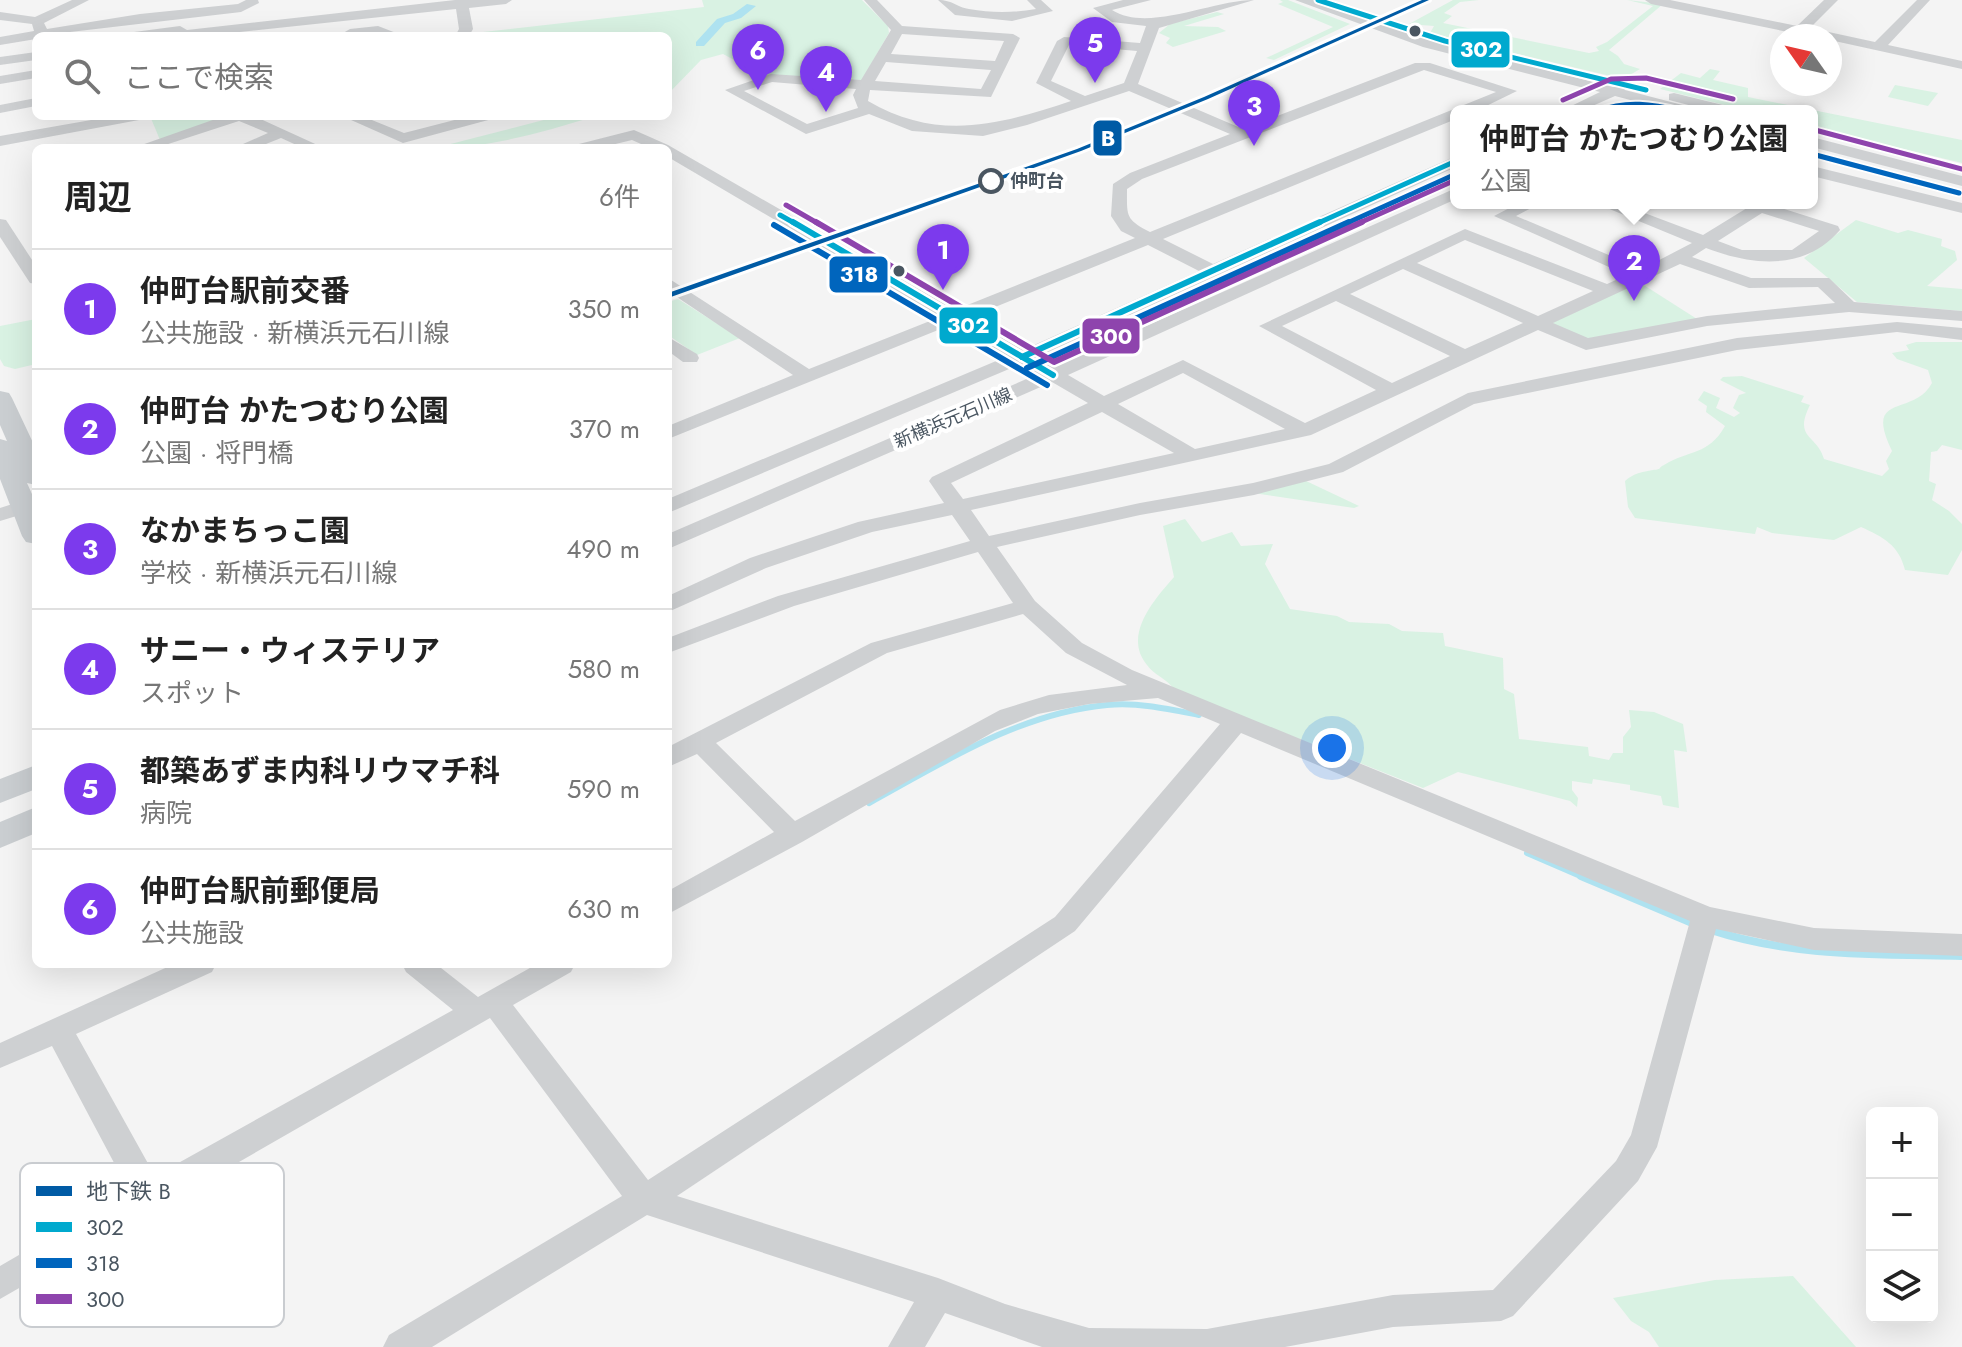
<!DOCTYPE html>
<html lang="ja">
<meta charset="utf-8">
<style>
body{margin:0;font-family:Jost,"Noto Sans JP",sans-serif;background:#f6f6f6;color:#222}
.controls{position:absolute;right:24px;bottom:24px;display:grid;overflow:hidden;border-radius:12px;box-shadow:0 8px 32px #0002}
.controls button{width:72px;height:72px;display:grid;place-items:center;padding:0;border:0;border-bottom:2px solid #e0e0e0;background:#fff;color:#222;font:40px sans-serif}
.compass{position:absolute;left:1770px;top:24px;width:72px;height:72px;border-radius:50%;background:#fff;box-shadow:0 8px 32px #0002;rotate:304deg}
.you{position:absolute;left:1332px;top:748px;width:28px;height:28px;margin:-20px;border:6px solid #fff;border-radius:50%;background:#1a73e8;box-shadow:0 0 0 12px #1a73e833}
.badge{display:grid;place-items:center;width:52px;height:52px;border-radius:50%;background:#7c3aed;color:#fff;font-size:26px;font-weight:700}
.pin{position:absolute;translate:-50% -66px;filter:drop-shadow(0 2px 4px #0008)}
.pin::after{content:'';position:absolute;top:42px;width:28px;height:24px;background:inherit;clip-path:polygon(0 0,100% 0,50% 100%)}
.popup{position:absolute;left:1450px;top:105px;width:368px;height:104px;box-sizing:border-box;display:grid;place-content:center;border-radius:12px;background:#fff;filter:drop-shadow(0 2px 6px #0005);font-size:26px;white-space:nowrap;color:#767676}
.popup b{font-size:30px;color:#222}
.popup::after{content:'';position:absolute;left:50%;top:100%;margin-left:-16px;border:16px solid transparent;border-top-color:#fff}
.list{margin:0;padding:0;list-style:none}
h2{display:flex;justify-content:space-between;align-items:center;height:104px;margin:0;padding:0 32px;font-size:34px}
h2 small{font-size:26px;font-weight:400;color:#767676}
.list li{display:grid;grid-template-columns:52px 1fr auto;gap:24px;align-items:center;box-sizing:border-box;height:120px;padding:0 32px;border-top:2px solid #e0e0e0}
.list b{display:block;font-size:30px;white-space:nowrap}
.list p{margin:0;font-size:26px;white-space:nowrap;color:#767676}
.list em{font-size:26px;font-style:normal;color:#767676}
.icon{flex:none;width:44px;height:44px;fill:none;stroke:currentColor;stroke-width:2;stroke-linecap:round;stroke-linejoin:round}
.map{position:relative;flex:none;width:1962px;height:1347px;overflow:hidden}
.search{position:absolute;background:#fff;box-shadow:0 8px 32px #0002;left:32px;top:32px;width:640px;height:88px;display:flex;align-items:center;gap:20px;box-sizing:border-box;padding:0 28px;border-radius:12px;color:#767676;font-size:30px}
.panel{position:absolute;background:#fff;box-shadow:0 8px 32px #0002;left:32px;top:144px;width:640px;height:824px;border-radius:12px}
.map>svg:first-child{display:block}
.green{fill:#d9f2e3}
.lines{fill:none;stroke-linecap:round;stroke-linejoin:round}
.stream-far1{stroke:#aee2f0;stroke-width:6}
.stream{stroke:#aee2f0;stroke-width:8}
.canal{fill:#aee2f0;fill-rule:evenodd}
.minor{fill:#ced0d2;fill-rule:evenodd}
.major{fill:#caced1;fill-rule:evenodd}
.bus-1-far1-casing{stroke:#fff;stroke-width:9}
.bus-1-casing{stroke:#fff;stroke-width:11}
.bus-2-far1-casing{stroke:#fff;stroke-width:9}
.bus-2-casing{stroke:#fff;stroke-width:11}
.bus-3-far1-casing{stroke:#fff;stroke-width:9}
.bus-3-casing{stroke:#fff;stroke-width:11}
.bus-1-far1{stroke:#00a9ce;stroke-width:5}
.bus-1{stroke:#00a9ce;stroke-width:6}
.bus-2-far1{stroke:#0065bd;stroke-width:5}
.bus-2{stroke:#0065bd;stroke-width:6}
.bus-3-far1{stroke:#8e44ad;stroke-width:5}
.bus-3{stroke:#8e44ad;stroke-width:6}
.metro-1-casing{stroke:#fff;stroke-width:6}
.metro-1{fill:#005ba5;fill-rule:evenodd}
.bus-dot{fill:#4a5661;stroke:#fff;stroke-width:3}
.stop-dot{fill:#fff;stroke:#4a5661;stroke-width:4}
.labels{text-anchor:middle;stroke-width:8;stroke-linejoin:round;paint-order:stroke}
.far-stop-label{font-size:18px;font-weight:bold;fill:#4a5661;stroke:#fff;text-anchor:start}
.far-street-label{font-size:18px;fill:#4a5661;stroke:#fff}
.key{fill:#fff;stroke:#c9ccd0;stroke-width:2}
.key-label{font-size:22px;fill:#4a5661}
.line-badge{stroke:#fff;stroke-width:3}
.badge-label{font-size:22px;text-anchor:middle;font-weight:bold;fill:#fff}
</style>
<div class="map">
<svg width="1962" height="1347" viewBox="0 0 1962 1347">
<rect width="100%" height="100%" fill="#f4f4f4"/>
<g class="green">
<path d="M702 0H862L888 26 889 33 860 83 766 77 723 54 701 60 668 94V36H469L474 33 704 7Z"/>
<path d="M1280 0H1288L1350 24 1274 60 1266 58 1333 27 1278 4 1283 2Z"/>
<path d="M1453 0H1479L1460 2 1444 13 1452 16 1443 23 1589 53 1599 51 1596 47 1607 42 1653 6 1627 0 1663 4 1609 50 1618 56 1624 64 1640 69 1623 79 1430 33 1434 26 1409 24Z"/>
<path d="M1217 12 1224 14 1184 26 1218 27 1226 31 1173 47 1166 43 1170 38 1159 33 1170 24Z"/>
<path d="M1710 69 1720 71 1713 80 1748 88V97L1962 140V163L1812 127V111H1749L1660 89 1681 73 1700 78Z"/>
<path d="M1895 85 1938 93 1928 106 1888 97Z"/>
<path d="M150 116H231L160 140Z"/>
<path d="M559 116H596C543 132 491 148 435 148Z"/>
<path d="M1856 220 1898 233 1908 230 1942 239 1941 246 1955 251 1957 260 1927 286 1962 289V311L1857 302 1804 258Z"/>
<path d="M1639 282 1697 319 1585 339 1552 323Z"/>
<path d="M678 299 740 338 697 355 668 335V302Z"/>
<path d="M36 319V364L15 369 4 366 0 359V326Z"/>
<path d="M1916 342H1962V450L1942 445 1937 451 1931 452 1929 481 1936 484 1932 500 1949 511 1962 524V550L1948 575 1905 570C1899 545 1883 537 1861 527L1834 540 1772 533 1757 527 1755 534 1635 518 1628 507 1625 481C1634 473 1642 472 1653 470 1664 469 1655 470 1664 465 1690 449 1708 456 1725 426L1706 412 1707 406 1698 400 1704 391 1720 398 1716 408 1734 417 1740 413 1733 408 1739 395 1746 393 1720 380 1723 377 1742 376 1804 396 1801 402 1810 405C1793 439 1817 434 1824 459L1882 476 1889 469 1886 461 1892 451C1863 391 1913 418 1932 383L1928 370 1897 359 1892 353 1909 350 1906 345Z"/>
<path d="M1304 480 1359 506 1354 508 1253 493Z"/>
<path d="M1185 519 1202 542 1232 532 1241 546 1273 544 1265 564 1290 609 1337 616 1349 622 1389 624 1402 631 1443 633 1445 646 1503 658 1504 689 1514 694 1519 739 1588 747 1589 756 1609 760 1613 753H1623V737L1631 727 1629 710 1654 712 1683 724 1687 752 1674 750 1679 808 1663 805 1661 796 1630 790V785L1593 779 1592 784 1572 781V790L1578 798 1577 807 1570 801 1458 772 1423 788 1175 690C1166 678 1154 675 1147 665 1122 635 1155 599 1174 577L1163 526Z"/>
<path d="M1793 1276 1856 1347H1659L1649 1332 1631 1321 1613 1298 1715 1280Z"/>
</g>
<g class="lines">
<g class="stream-far1">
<path d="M869 803C944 762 1020 713 1107 705 1138 702 1169 709 1199 715"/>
<path d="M1527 853 1585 878"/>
</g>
<g class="stream">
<path d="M1581 876 1697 925"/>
<path d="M1711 930C1793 957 1877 954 1962 956"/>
</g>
<path class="canal" d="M747 4 756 6 741 18 725 23 704 46H696V42L717 19 733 14Z"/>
<g class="minor">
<path d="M72 0H89L44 23 47 29 140 14 238 4 246 0H258L259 3 241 12 36 36V39L0 45V37L34 31 32 24 0 20V12L35 17Z"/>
<path d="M455 0H512L506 4 469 8 473 29 469 36H455L459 29 456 9 203 36H127L134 32 180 26 187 30Z"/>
<path d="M864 0H877L902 26 1013 34 1020 38 991 97 870 90 868 101C938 142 999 125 1071 101L1036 83 1057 41 1064 37 1140 43 1146 26 1112 22 1093 8 1123 0H1151L1112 10C1148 33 1212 0 1254 0L1159 28 1138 84 1243 129 1415 63H1430L1517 91 1476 111H1456V119L1163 239 1213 264 1456 156V167L1037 357 1054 367 1456 188V199L1068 375 1104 396 1183 360 1305 423 1376 390 1259 326 1465 229 1607 284 1627 275 1494 216 1519 203H1541L1516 216 1642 269 1692 243 1595 203H1618L1703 235 1747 208 1741 203H1765L1838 226 1840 230C1805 271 1753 266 1706 248L1692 257 1751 278H1829L1854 302 1962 311V321L1849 312 1707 326 1586 350 1538 330 1311 435 971 510 989 536 1140 503 1253 483 1329 464 1468 393 1737 338 1897 322 1962 328V340L1897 332 1737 350 1474 404 1343 472 1254 495 1140 515 997 547 1035 601 1082 643 1132 670 1710 907 1814 928 1962 934V956L1814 950 1716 929 1657 1147 1638 1181 1513 1316 1501 1321 1393 1327 1285 1347H1042L945 1313 925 1347H888L914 1302 647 1215 432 1347H383L389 1335 622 1196 490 1018 0 1299V1266L129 1191 52 1046 0 1068V1043L174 964H216L212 972 76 1034 155 1176 453 1010 406 972 402 964H436L478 997 537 964H575L571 972 513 1005 648 1180 1055 917 1220 724 1158 698 1089 704 1038 714 995 731 802 842 668 914V891L774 832 697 754 668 767V747L871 643 1013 603 978 552 794 606 668 653V638L778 596 970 541 952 515 872 532 766 568 668 612V596L750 558 858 522 944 503 929 481 932 477 1088 403 1052 382 668 549V534L1038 374 1021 364 668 513V499L1008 356 953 324 668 439V426L793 375 668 291V278L809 369 940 317 668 157V148H650L632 140 599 148H572L575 145 634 130 668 145 955 310 1135 238 1121 231 1111 216 1113 184 1130 173 1230 134 1129 91 1027 125 983 136 912 131 869 114 806 134 725 90 771 74 861 80 891 30ZM902 34 1004 41 995 61 891 54ZM1069 45 1137 51 1124 83 1085 96 1051 81ZM886 62 991 70 981 89 875 81ZM1424 70 1496 92 1150 232C1125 219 1127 216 1127 189L1142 179ZM772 82 856 89 853 95 858 108 807 124 744 91ZM1762 213 1819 231 1792 250H1742L1718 241ZM1465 240 1593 291 1538 316 1417 263ZM1148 245 1199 271 1023 350 968 318ZM1680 264 1749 288 1818 287 1835 303 1707 316 1588 338 1553 323ZM1403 269 1523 323 1465 349 1350 294ZM1336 301 1450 356 1392 383 1282 326ZM1183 373 1285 429 1195 449 1118 404ZM1102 412 1174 453 963 499 951 483ZM1023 614 1066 653 1127 685 1049 695 1000 710 795 821 716 743 887 653ZM1241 733 1690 921 1631 1135 1616 1161 1493 1290 1393 1295 1207 1329 1089 1328 1005 1304 938 1278 677 1196 1075 931Z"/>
<path d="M938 0C953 0 956 7 969 9 991 13 1013 13 1036 9L1027 0H1041L1053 11 1012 21 955 15Z"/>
<path d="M1295 0H1314L1433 41 1613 87H1623L1625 90 1694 108 1696 111H1672L1615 96 1581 111H1561L1600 92 1423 47Z"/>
<path d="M1645 0H1670L1797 26 1824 0H1838L1810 28 1875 42 1917 0H1930L1888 45 1962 61V69L1830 40V36H1808L1651 4Z"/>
<path d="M378 26 404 36H346L343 33 350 29Z"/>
<path d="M36 52V60L0 65V57Z"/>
<path d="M36 70V78L0 84V76Z"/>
<path d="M1674 93 1735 108 1737 111H1712L1669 100V94Z"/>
<path d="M36 98V106L0 113V105Z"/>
<path d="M114 116H146L139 120 0 146V136Z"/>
<path d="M224 116H254L324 148H303L281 138 256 148H234L268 133 239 121 156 148H133Z"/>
<path d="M342 116H362L404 133 470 116H494L492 119 403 143Z"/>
<path d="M1812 137 1962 176V186L1812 147Z"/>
<path d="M1812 166 1962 203V213L1812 176Z"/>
<path d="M0 219 6 220 36 266V284L30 283 0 237Z"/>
<path d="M668 337 697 354 699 358 697 362H683L668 351Z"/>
<path d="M25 500 36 506 33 511 0 521V508Z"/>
</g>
<g class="major">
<path d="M0 391 9 393 12 398 36 449V485L27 483 36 503V544L26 542 22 536 0 479V439L7 441 0 425Z"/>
<path d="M36 765V789L0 803V779Z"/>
<path d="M36 807V833L0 848V822Z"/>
</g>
<g class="bus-1-far1-casing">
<g id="bus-1-far1">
<path d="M1318 0 1445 41 1646 90"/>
<path d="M780 215 796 224"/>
<path d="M1316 224 1456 161"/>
</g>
</g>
<g class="bus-1-casing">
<g id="bus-1">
<path d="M793 222 1053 375"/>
<path d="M1022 357 1320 222"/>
</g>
</g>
<g class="bus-2-far1-casing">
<g id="bus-2-far1">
<path d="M1598 111C1627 100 1652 104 1681 111"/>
<path d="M1812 154 1959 193"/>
<path d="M1345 224 1456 174"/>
</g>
</g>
<g class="bus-2-casing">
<g id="bus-2">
<path d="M774 225 1047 385"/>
<path d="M1027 368 1349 222"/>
</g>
</g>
<g class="bus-3-far1-casing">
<g id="bus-3-far1">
<path d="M1563 100 1611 79 1646 78 1733 99"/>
<path d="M1815 130 1962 169"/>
<path d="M786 205 819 224"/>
<path d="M1357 224 1451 182"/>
</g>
</g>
<g class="bus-3-casing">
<path id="bus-3" d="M816 222 1054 362 1362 222"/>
</g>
<use href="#bus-1-far1" class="bus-1-far1"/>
<use href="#bus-1" class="bus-1"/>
<use href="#bus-2-far1" class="bus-2-far1"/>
<use href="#bus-2" class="bus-2"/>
<use href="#bus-3-far1" class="bus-3-far1"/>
<use href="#bus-3" class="bus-3"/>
<g class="metro-1-casing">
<path id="metro-1" d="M1422 0H1429L1208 99 1081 151 668 298V293L1077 149 1204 97Z"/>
</g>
<use href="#metro-1" class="metro-1"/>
</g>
<g class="bus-dot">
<circle cx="1415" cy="31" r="7"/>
<circle cx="899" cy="271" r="7"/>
</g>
<circle class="stop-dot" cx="991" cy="181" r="11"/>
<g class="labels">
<g class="far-stop-label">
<text x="1010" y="187">仲町台</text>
</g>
<g class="far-street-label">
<text transform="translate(953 418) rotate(-23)" y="6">新横浜元石川線</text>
</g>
</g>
<rect x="20" y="1163" width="264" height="164" rx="12" class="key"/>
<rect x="36" y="1186" width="36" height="10" fill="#005ba5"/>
<rect x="36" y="1222" width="36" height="10" fill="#00a9ce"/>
<rect x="36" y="1258" width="36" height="10" fill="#0065bd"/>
<rect x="36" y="1294" width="36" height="10" fill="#8e44ad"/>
<g class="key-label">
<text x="86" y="1199">地下鉄 B</text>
<text x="86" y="1235">302</text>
<text x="86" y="1271">318</text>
<text x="86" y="1307">300</text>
</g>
<g class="line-badge">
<rect x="1450" y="30" width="61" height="39" rx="8" fill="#00a9ce"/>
<rect x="1092" y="119" width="31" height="38" rx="8" fill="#005ba5"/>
<rect x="828" y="255" width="61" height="39" rx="8" fill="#0065bd"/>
<rect x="938" y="306" width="61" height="39" rx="8" fill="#00a9ce"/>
<rect x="1081" y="317" width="60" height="38" rx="8" fill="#8e44ad"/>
</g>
<g class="badge-label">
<text x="1481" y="57">302</text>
<text x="1108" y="146">B</text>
<text x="859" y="282">318</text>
<text x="968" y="333">302</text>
<text x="1111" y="344">300</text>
</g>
</svg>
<div class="controls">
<button>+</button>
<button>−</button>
<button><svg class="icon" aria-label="layers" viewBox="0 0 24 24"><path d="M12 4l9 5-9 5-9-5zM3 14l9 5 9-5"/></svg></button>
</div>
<svg class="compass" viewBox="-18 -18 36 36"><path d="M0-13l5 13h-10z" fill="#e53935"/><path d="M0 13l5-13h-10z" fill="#767676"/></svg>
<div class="you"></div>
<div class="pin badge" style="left:943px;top:290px">1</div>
<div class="pin badge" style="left:1634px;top:301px">2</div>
<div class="popup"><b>仲町台 かたつむり公園</b>公園</div>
<div class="pin badge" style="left:1254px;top:146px">3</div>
<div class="pin badge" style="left:826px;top:112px">4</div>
<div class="pin badge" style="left:1095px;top:83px">5</div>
<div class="pin badge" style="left:758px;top:90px">6</div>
<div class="search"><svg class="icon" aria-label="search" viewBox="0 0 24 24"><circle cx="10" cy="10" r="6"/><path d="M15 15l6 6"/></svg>ここで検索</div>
<section class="panel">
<h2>周辺<small>6件</small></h2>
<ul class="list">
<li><span class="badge">1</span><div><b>仲町台駅前交番</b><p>公共施設 · 新横浜元石川線</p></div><em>350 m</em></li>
<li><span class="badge">2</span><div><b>仲町台 かたつむり公園</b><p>公園 · 将門橋</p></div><em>370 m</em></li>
<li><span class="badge">3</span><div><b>なかまちっこ園</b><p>学校 · 新横浜元石川線</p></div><em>490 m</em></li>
<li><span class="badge">4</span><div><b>サニー・ウィステリア</b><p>スポット</p></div><em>580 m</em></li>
<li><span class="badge">5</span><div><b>都築あずま内科リウマチ科</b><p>病院</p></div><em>590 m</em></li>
<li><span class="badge">6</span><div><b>仲町台駅前郵便局</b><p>公共施設</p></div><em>630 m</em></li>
</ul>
</section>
</div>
